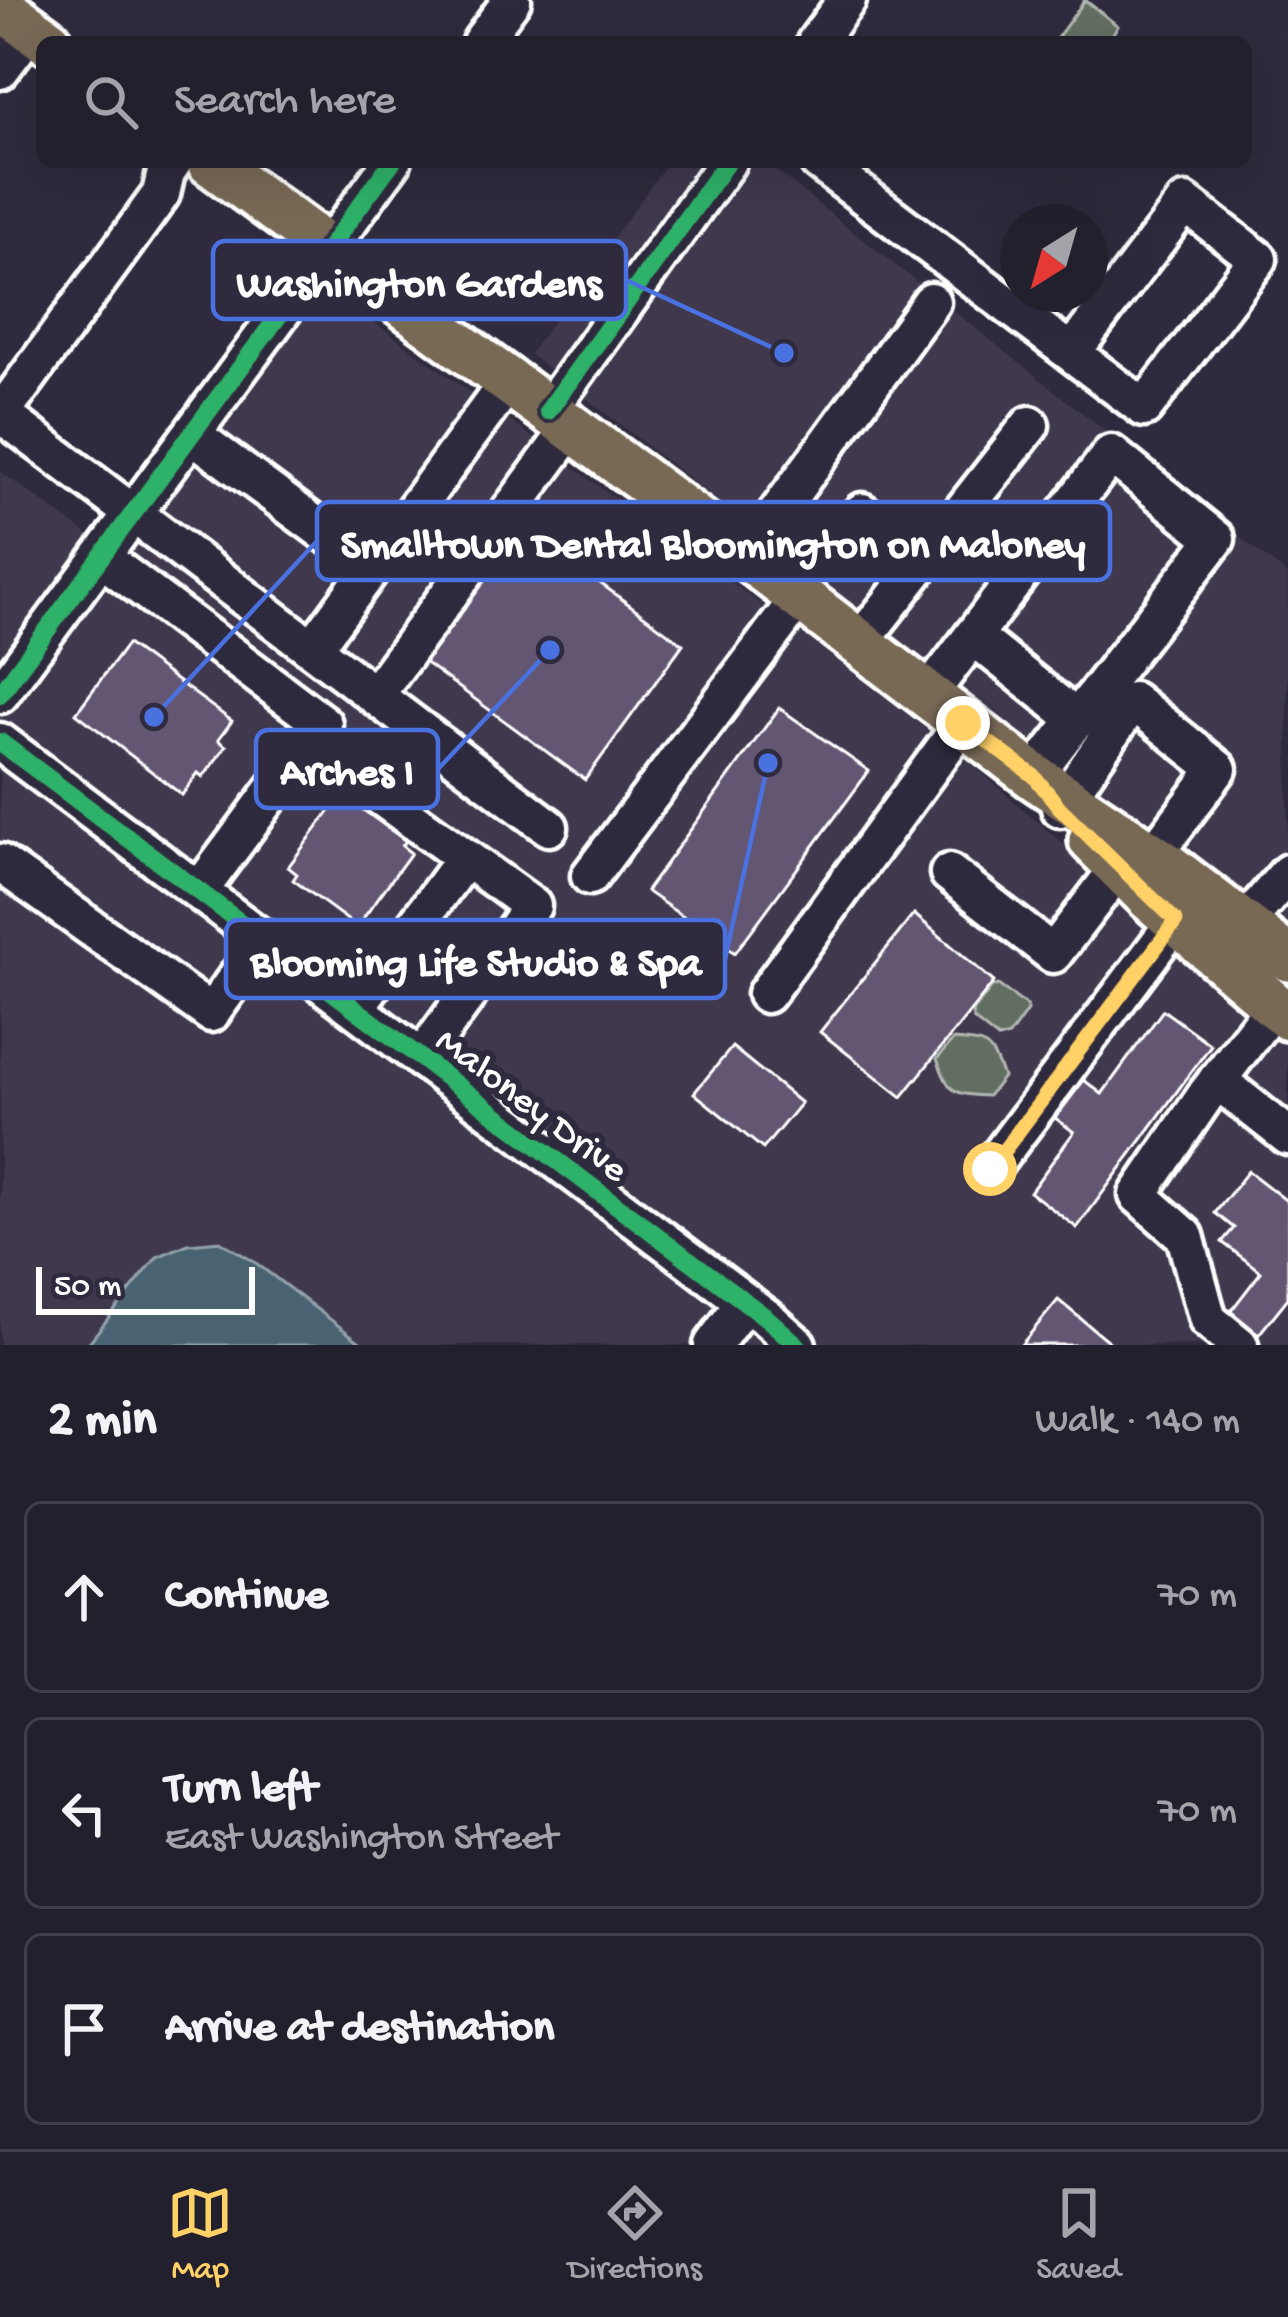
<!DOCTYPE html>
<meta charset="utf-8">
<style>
body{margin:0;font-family:"Gochi Hand",sans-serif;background:#2b2836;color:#f1f3f6}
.compass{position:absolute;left:1000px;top:204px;width:108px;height:108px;border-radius:50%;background:#23202e;box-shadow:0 12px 48px #0002;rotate:217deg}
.scale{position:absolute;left:36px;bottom:30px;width:219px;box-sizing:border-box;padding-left:12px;border:6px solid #fff;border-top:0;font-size:33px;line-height:42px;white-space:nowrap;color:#fff;-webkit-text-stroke:9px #2f2a3d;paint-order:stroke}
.stop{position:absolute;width:36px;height:36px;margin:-27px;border:9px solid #ffd166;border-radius:50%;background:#fff}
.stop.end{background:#ffd166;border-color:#fff;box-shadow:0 3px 12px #0008}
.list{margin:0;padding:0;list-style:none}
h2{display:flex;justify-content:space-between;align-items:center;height:156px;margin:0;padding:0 48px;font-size:51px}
h2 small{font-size:39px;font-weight:400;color:#a3a3aa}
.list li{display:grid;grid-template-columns:78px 1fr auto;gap:36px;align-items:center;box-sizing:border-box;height:192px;margin:0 24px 24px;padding:0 24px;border:3px solid #403e4a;border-radius:18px}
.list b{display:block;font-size:45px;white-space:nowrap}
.list p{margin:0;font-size:39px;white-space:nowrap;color:#a3a3aa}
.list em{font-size:39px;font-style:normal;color:#a3a3aa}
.icon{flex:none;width:66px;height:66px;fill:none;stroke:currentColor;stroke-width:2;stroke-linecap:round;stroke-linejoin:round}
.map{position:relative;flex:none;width:1288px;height:1345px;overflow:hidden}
.search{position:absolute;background:#23202e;box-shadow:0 12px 48px #0002;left:36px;right:36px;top:36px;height:132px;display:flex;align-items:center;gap:30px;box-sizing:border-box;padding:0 42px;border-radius:18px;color:#a3a3aa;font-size:45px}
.sheet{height:804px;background:#23202e}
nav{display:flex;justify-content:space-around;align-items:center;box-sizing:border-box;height:168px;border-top:3px solid #403e4a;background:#23202e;font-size:33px;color:#a3a3aa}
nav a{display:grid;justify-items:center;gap:6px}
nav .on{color:#ffd166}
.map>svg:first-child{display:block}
.built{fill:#3f374d}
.green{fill:#636e62;stroke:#b1b6b0;stroke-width:3}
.water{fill:#4a6372;stroke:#92a1aa;stroke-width:3}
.building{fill:#645673;stroke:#fff;stroke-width:3}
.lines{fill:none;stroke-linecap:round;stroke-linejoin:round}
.minor-casing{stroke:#fff;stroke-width:45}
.major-casing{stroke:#fff;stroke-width:54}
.minor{stroke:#2f2a3d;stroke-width:36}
.major{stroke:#786954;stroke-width:45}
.cycleway-casing{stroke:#2f2a3d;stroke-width:26}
.cycleway{stroke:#2db169;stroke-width:18}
.route{stroke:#ffd166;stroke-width:15}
.labels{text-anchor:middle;stroke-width:12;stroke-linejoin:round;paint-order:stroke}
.street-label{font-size:39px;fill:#fff;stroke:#2f2a3d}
.leader{fill:none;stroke:#4a71e0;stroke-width:4.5}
.callout-dot{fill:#4a71e0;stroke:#2f2a3d;stroke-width:4.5}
.callout{fill:#2f2a3d;stroke:#4a71e0;stroke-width:4.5}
.callout-label{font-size:42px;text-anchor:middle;font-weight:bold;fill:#fff}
</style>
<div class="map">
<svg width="1288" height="1345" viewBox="0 0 1288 1345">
<rect width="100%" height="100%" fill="#2f2a3d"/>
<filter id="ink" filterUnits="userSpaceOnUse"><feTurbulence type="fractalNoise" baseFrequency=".00833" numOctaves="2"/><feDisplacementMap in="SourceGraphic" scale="24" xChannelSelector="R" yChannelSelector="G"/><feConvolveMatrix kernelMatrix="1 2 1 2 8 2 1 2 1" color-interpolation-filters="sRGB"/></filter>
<g filter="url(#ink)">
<g class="built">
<path d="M668 162H765L1288 575V944L529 354Z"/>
<path d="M321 297H340L813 642 969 762 1288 1039V1345H0V718L124 548Z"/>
<path d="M0 471 91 537 0 658Z"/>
</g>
<g class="green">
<path d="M1085 0 1118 26 1107 42H1054Z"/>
<path d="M998 985 1027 1006V1011L1009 1036 998 1039 974 1020 972 1012 992 987Z"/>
<path d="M953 1040C989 1043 989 1042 1003 1077L988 1096C951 1094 950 1093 937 1059Z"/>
</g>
<path class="water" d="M220 1241 256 1263 364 1345H87L157 1257 188 1244Z"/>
<g class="building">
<path d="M517 522 683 644 585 780 416 656Z"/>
<path d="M127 644 232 721 218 740 226 746 203 777 198 773 182 795 76 713Z"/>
<path d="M779 708 869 771 735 953 646 891Z"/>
<path d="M338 800 347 807 352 801 406 841 402 846 411 853 357 927 293 880 297 874 288 867Z"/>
<path d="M914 914 994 982 902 1097 820 1032Z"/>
<path d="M1163 1010 1211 1045 1077 1228 1030 1192 1074 1132 1055 1118 1084 1080 1102 1094Z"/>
<path d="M732 1047 801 1103 763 1149 694 1093Z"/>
<path d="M1248 1171 1288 1202V1298L1256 1338 1227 1316 1261 1272 1222 1242 1234 1228 1215 1213Z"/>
<path d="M1058 1300 1113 1345H1021Z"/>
</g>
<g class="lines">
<g class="minor-casing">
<g id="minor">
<path d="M481 42 512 0"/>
<path d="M816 42 847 0"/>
<path d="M0 70 31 29"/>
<path d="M173 162 166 172 161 194 1 414 549 827"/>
<path d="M819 162 1144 408 1258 259 1185 203 1072 352"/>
<path d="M548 411 727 162"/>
<path d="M193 435 372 567"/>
<path d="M862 512 925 560"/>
<path d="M746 556 931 302"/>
<path d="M101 557 323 724 199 891"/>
<path d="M973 636 1078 720"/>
<path d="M859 643 1030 425"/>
<path d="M313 648 508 382"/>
<path d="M0 694 392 162"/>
<path d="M375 695 571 428"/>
<path d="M928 695 1111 454 1216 539 1033 776"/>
<path d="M0 742 768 1319 797 1345"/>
<path d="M359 781 532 906 421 1059"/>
<path d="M1060 808 1133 701 1218 769 1136 878"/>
<path d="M0 863 211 1013 264 940"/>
<path d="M949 873 1053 954 1134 848"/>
<path d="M590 876 799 598"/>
<path d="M1227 944 1288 873"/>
<path d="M766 994 963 723"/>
<path d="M355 1008 465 858"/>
<path d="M1217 1080 1288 1136"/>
<path d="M990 1169 1190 902"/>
<path d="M713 1345 745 1302"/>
<path d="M1239 1345 1208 1320 1185 1236 1138 1195 1206 1095 1274 1006"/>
</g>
</g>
<g class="major-casing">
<g id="major">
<path d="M0 6 49 42"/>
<path d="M210 162 746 556 1033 776 1169 867 1288 958"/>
<path d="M1092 840 1151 899 1288 1017"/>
</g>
</g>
<use href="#minor" class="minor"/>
<use href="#major" class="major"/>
<g class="cycleway-casing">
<g id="cycleway">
<path d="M548 411 727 162"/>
<path d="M0 694 392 162"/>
<path d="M0 742 768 1319 797 1345"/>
</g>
</g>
<use href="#cycleway" class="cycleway"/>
</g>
</g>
<g class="lines" filter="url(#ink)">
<path class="route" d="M963 723 1034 776 1060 808 1176 921 990 1169"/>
</g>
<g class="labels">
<g class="street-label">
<text transform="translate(534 1102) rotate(37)" y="14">Maloney Drive</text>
</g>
</g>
<path class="leader" d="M784 353L626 280M154 717L317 541M550 650L438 769M768 763L725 959"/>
<g class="callout-dot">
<circle cx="784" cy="353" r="12"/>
<circle cx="154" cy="717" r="12"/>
<circle cx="550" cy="650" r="12"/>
<circle cx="768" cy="763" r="12"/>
</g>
<g class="callout">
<rect x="213" y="241" width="413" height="78" rx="12"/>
<rect x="317" y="502" width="793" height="78" rx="12"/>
<rect x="256" y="730" width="182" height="78" rx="12"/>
<rect x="226" y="920" width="499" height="78" rx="12"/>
</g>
<g class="callout-label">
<text x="419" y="295">Washington Gardens</text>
<text x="713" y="556">Smalltown Dental Bloomington on Maloney</text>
<text x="347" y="783">Arches I</text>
<text x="476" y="974">Blooming Life Studio &amp; Spa</text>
</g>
</svg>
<svg class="compass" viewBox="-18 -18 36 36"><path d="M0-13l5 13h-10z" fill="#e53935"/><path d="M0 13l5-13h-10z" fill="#a3a3aa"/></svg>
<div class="scale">50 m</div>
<div class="stop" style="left:990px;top:1169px"></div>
<div class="stop end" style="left:963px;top:723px"></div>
<div class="search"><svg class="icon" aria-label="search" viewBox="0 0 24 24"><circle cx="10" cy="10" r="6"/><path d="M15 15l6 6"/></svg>Search here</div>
</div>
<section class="sheet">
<h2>2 min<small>Walk · 140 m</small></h2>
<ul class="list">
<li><svg class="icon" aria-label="ahead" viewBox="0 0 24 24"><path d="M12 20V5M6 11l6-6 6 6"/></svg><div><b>Continue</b></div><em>70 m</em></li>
<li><svg class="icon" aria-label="left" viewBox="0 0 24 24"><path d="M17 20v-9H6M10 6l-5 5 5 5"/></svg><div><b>Turn left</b><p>East Washington Street</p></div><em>70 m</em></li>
<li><svg class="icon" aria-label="arrive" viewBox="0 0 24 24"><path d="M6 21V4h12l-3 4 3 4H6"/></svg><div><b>Arrive at destination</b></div></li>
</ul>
</section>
<nav>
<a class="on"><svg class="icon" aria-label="map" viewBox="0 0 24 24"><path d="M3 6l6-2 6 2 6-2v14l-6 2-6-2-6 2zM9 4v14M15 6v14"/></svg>Map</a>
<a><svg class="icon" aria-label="directions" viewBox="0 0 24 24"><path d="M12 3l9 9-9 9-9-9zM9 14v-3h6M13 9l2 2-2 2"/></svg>Directions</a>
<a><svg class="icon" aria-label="saved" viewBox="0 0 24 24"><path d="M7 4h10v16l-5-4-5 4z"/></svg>Saved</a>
</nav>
